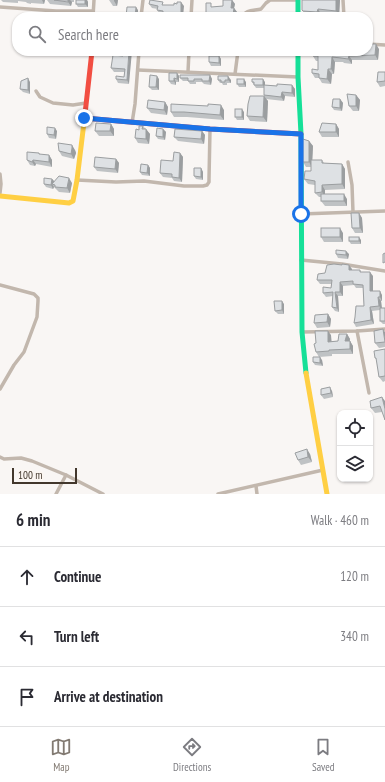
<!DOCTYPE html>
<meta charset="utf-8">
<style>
body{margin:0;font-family:"PT Sans Narrow",sans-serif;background:#f7f7f7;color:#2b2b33}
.controls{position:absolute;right:12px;bottom:12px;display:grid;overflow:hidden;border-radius:8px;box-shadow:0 1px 3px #0004}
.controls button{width:36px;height:36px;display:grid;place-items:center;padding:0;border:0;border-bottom:1px solid #e1e1e2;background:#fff;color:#2b2b33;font:20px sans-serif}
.scale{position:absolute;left:12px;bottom:10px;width:65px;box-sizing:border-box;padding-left:4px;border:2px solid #42372c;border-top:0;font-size:11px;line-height:14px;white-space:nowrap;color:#42372c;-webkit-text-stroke:3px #fcf6f1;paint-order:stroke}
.stop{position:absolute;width:12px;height:12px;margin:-9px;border:3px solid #1a73e8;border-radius:50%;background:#fff}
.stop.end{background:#1a73e8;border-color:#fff;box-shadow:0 1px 4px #0008}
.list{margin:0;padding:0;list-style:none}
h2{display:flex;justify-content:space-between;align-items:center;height:52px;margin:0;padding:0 16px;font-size:17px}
h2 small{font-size:13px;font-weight:400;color:#7c7c81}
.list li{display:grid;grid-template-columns:26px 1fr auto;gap:12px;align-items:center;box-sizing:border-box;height:60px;padding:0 16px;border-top:1px solid #e1e1e2}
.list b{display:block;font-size:15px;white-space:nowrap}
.list em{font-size:13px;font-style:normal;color:#7c7c81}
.icon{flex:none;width:22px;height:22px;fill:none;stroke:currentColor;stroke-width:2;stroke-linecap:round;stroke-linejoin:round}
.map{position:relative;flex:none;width:385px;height:494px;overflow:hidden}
.search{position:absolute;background:#fff;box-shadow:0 1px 3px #0004;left:12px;right:12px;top:12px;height:44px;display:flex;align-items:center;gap:10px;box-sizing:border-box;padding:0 14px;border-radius:16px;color:#7c7c81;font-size:15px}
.sheet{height:232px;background:#fff}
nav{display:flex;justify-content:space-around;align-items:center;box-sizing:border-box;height:56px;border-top:1px solid #e1e1e2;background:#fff;font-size:11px;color:#7c7c81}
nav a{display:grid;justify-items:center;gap:2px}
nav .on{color:#827a72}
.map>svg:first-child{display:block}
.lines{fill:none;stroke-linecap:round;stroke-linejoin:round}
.street{stroke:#c2b7ad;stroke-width:3.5}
.fast{stroke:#16e098;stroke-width:5}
.slow{stroke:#ffcf43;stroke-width:5}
.jam{stroke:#f24e42;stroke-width:5}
.wall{fill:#bfc2c4}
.shaded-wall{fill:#9b9ea0}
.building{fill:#dee1e4;stroke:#9b9ea0}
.route{stroke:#1a73e8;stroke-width:5}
</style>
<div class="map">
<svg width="385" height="494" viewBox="0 0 385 494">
<rect width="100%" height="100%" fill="#f9f6f4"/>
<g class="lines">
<g class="street">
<path d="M343 0 344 17"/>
<path d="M0 7 56 11H93"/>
<path d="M93 17 94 0"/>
<path d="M141 17 143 0"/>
<path d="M191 17 192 0"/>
<path d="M243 17C245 9 255 11 261 9L266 3 270 0H298"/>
<path d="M368 44 385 45"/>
<path d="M138 70 298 77"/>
<path d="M188 72 189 51"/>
<path d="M235 74 238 51"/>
<path d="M36 91 40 97 53 103 73 105 86 103"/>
<path d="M132 123 135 104 139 51"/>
<path d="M348 162 352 185 353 212"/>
<path d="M0 174 1 184 0 193"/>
<path d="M77 180 116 182 144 181 184 186H203L207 185 209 182V179L210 129"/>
<path d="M301 214 385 211"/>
<path d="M301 260 342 264 385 271"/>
<path d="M0 285 34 294 38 298V301L37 317 24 352 14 365 0 389"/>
<path d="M357 331 369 393"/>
<path d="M302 332 357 331 385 329"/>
<path d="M0 457 4 459 21 458 32 461 66 475 103 494"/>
<path d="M256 486 257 494"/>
<path d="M56 494 66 475"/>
<path d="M218 494 323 470"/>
</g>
<g class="fast">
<path d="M298 0V17"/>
<path d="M298 51V77L301 134 302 332 306 373"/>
</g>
<g class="slow">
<path d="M0 196 69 203 73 201 77 180 85 114"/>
<path d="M306 373 327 494"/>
</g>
<g class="jam">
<path d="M85 114 92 51"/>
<path d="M84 118 210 129 301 134"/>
</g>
</g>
<g class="wall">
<path d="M1 0H45L44 4 31 3V4L27 3 26 2 18 1V3L3 2Z"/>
<path d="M47 0H74V2H72L71 6 50 4Z"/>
<path d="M76 0H87L88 2V7H78L76 4Z"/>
<path d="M109 0H118L117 6H113Z"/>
<path d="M232 0 235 4 234 8 237 12 236 17H204L214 7 223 6Z"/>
<path d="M302 0H340L339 16 321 14V17L307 16 302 10Z"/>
<path d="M149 4 165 5 184 6 163 15 160 14 157 10 158 9 152 8Z"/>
<path d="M379 49 378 60H352V64L344 63 343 62H335L334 74H332L331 84 322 83 319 78H315L312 73 318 70V61H316L313 56Z"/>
<path d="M107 51H118V55L109 54Z"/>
<path d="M123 56 129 84 118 83 116 79 124 77V72H114L111 68 113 62Z"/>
<path d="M219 56 221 59V66H211L209 62Z"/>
<path d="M385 72V86L380 87 377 82Z"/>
<path d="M177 73 179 76V82H176V85L171 84 169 81Z"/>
<path d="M210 75 212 79 211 85 204 84 202 82H196V84H190L188 81H183L180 78Z"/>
<path d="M159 79V90H152L149 87Z"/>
<path d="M218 80H231V83H227V85H223L222 83H220Z"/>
<path d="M30 82V94L23 92 20 89Z"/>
<path d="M246 82V87H239L237 84Z"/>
<path d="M252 82H265V85L277 86 292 85 295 89V97L285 96 284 101 266 99 268 101 267 122 250 121 247 116 264 96V88H256Z"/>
<path d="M356 95 360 100 359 111H353L349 106Z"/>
<path d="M340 99 343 103 342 111 334 110 332 107Z"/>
<path d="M165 102 168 107 167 115 151 113 147 108Z"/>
<path d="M224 110V120L187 117H174L171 112Z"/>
<path d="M244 112V120H237L235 117Z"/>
<path d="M111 124 114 129V136H99L95 131Z"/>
<path d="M336 124 339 129V137H322L319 132Z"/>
<path d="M143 126 150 134 149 144 138 143 135 138 139 130Z"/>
<path d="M163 129 166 132 165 140 158 139 156 136Z"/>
<path d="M57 131 56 139 49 138 47 134Z"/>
<path d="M202 131 205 135 204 144 178 141 174 137Z"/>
<path d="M309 141 313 146 312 160H322L324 163 342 164 345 169V189L325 190V194L347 199V206H325L321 201V197H319L315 193V185L308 184 304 179 311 171V167H306L303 162Z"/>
<path d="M75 150 76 153 74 159 62 156 59 151Z"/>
<path d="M39 153 40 155H49L52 160V167L36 164 35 166 30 165 27 160Z"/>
<path d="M180 153 183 157 182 182 174 181 172 178 163 177 160 173 173 161Z"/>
<path d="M116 159 119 163 118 173 97 171 94 167Z"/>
<path d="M148 165 150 168V176L142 175 140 172Z"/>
<path d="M201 168 203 172V180L196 179 194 176Z"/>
<path d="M52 179 54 181 72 183 70 193 59 192 54 187 53 189 46 187 44 184Z"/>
<path d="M359 213 362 218 363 233H355L352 228Z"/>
<path d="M343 233V242H324L321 237Z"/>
<path d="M361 240V244H351L349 241Z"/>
<path d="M336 254H349L348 259 338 258Z"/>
<path d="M352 269V270H360L361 272 373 276V291L382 295V301H381L382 308H385V324H383L380 321V310L372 311 374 324 356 327 354 323 364 306 363 288H356L354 285 343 286V296H338L339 312 335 311 332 307 333 296 326 297 323 293 331 288V284H320L317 280 325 273Z"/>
<path d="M284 304V314H278L275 311Z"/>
<path d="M328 314 331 319 330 327 317 328 314 323Z"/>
<path d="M385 332V347L379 348 375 343Z"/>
<path d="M347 334 350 339V341L353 346V354H332V356L319 357 316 352 331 335V342L338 341Z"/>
<path d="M385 349V381L383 382 379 377 377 360 375 358Z"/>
<path d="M322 360 323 366 315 365 313 362Z"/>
<path d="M332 391 333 397 324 399 321 395Z"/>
<path d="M382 397V412L375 413 371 408Z"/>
<path d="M310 454 312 462 301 465 298 460Z"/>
</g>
<g class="shaded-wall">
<path d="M42 0H45L44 4Z"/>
<path d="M68 0H70L72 2 71 6 68 2Z"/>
<path d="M85 0H87L88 2V7L85 4Z"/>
<path d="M114 0H118L117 6 114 1Z"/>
<path d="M232 0 235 4 234 8 237 12 236 17H235L233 15 231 8Z"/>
<path d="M336 0H340L339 16 336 11Z"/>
<path d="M181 2 184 6 183 17H181Z"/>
<path d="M136 7 138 10V17H135Z"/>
<path d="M318 9 321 14V17L317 12Z"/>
<path d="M376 44 379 49 378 60 375 55Z"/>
<path d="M129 51H132L129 84 127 80Z"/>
<path d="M219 56 221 59V66L219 63Z"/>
<path d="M349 56 352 60V64L348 59Z"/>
<path d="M332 57 335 62 334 74 331 69Z"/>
<path d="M328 69 332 74 331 84 327 79Z"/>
<path d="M177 73 179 76V82L177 79Z"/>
<path d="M210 75 212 79 211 85 209 81Z"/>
<path d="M157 76 159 79V90L156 87Z"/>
<path d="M228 76 231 80V83L228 80Z"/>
<path d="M28 78 30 82V94L28 90Z"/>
<path d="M174 78 176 82V85L174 81Z"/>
<path d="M244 79 246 82V87L244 84Z"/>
<path d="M263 79 265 82V88L263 85Z"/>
<path d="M292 85 295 89V97L292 93Z"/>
<path d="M282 92 285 96 284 101 281 97Z"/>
<path d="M356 95 360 100 359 111 356 106Z"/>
<path d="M264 96 268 101 267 122 263 117Z"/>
<path d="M340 99 343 103 342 111 340 108Z"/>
<path d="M165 102 168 107 167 115 164 110Z"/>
<path d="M221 105 224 110V120L220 115Z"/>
<path d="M242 109 244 112V120L242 117Z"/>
<path d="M111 124 114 129V136L110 131Z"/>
<path d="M336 124 339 129V137L336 132Z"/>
<path d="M55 128 57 131 56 139 54 135Z"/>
<path d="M146 129 150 134 149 144 146 139Z"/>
<path d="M163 129 166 132 165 140 163 137Z"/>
<path d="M202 131 205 135 204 144 201 139Z"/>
<path d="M309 141 313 146 312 167 309 162Z"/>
<path d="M72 145 75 150 76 153 74 159 71 154Z"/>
<path d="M180 153 183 157 182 182 179 178Z"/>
<path d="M49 155 52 160V167L49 162Z"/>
<path d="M116 159 119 163 118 173 115 169Z"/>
<path d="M33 160 36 164 35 166 32 162Z"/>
<path d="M342 164 345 169V189L342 184Z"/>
<path d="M148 165 150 168V176L147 173Z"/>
<path d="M201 168 203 172V180L201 177Z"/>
<path d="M69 178 72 183 70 193 67 188Z"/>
<path d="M52 179 55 182 52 184 54 187 53 189 51 185Z"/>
<path d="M322 185 325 190V197L322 192Z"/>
<path d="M344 194 347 199V206L344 201Z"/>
<path d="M359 213 362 218 363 233 360 228Z"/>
<path d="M340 228 343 233V242L340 237Z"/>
<path d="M359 237 361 240V244L359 241Z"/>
<path d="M346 251 349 254 348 259 346 255Z"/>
<path d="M349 265 352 269V274L349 270Z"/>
<path d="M370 272 373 276V295L370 291Z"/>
<path d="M340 282 343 286V296L340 292Z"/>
<path d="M380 291 382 295V301L380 297Z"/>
<path d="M335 292 338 296 339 312 337 308Z"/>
<path d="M378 297 381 301 382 310 379 306Z"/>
<path d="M282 301 284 304V314L282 310Z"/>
<path d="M370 307 372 311 374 324 371 320Z"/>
<path d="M328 314 331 319 330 327 327 322Z"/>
<path d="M383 329 385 332V342Z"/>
<path d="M328 331 331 335 332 346 328 342Z"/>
<path d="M347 334 350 339 348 346 345 341Z"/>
<path d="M350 341 353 346V354L350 349Z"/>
<path d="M320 357 322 360 323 366 320 363Z"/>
<path d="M330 387 332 391 333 397 331 393Z"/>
<path d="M382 397 385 401V409Z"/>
<path d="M307 449 310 454 312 462 308 457Z"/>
</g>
<g class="building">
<path d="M54 0H68V2Z"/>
<rect x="76" y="0" width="9" height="4"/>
<path d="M150 0 163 2 162 5H174V3L177 4V2H181V17H163V11L157 10 158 6 149 4Z"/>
<path d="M223 0H232L231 8H234L233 15 221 13V17H204V15H206V3H211V7L223 6Z"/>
<path d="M302 0H336V11L318 9 317 12 303 11 302 10Z"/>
<path d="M127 7H136L135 17H126Z"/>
<path d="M258 13H266V17H257Z"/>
<path d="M368 44H376L375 55 349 56 348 59 341 58 332 57 331 69H328L327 79 319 78V74L312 73V69L318 70V56H313V51H368Z"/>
<path d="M123 51H129L127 80 116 79V76L124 77 125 69 111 68 113 55 123 56Z"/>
<path d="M209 56H219V63L209 62Z"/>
<path d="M378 72H385V81L377 82Z"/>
<path d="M169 73H177V79L174 78V81H169Z"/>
<path d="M150 75 157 76 156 87H149Z"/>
<path d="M180 75H210L209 81H202V79H194V81H188V78H180Z"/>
<path d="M218 76H228V80H225V82H221V80H218Z"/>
<path d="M28 78V90L20 89 21 81Z"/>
<rect x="237" y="79" width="7" height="5"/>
<path d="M252 79H263V85H254V82H252Z"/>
<path d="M277 84 292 85V93L282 92 281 97 264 95V85L277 86Z"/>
<path d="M347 94 356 95V106H349Z"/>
<path d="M250 96H264L263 117 247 116 248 104Z"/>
<path d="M333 99H340V108L332 107Z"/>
<path d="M148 100 165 102 164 110 147 108Z"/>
<path d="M171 104 208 106V104L221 105 220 115 184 112H171Z"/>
<rect x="235" y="109" width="7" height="8"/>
<path d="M96 123 111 124 110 131H95Z"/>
<path d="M322 123 336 124V132H319Z"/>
<path d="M139 126H143L142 129H146V139L135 138 136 129 139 130Z"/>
<path d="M47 127 55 128 54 135 47 134Z"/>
<path d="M157 128 163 129V137L156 136Z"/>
<path d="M175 129 202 131 201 139 174 137Z"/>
<path d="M303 139 309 141V162H303Z"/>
<path d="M58 143 72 145V148L71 154 59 151Z"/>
<path d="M27 152 39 153V154L49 155V162L33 160 32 162 27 160Z"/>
<path d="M174 152 180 153 179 178 172 177V174L160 173 161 160 173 161Z"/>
<path d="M95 157 116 159 115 169 94 167Z"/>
<path d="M311 160H322V163L342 164V184L322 185V192L315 193V181L304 179 305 171H311Z"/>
<path d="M141 164 148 165 147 173 140 172Z"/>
<path d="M194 168H201V177L194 176Z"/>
<path d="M59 176 69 178 67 188 55 187V185L52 184Z"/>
<path d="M44 178 52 179 51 185 44 184Z"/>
<rect x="321" y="194" width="23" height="7"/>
<path d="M351 213H359L360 228H352Z"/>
<rect x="321" y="228" width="19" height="9"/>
<rect x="349" y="237" width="10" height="4"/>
<path d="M336 250 346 251V255L336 254Z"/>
<path d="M385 253V262L383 263V254Z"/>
<path d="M334 264 342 265V264L349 265V270H360V272H370V291H380V297H378L379 306 370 307 371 320 354 323 355 317 356 306H364L363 285 353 284V281L340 282V292H335L337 308 332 307 333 292 323 293V287L331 288 332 280H317L318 274 325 273 327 265Z"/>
<path d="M274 301H282V310L275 311Z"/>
<rect x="380" y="308" width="5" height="13"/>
<path d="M328 314 327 322 314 323 315 315Z"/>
<path d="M383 329 385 342 375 343 374 331Z"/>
<path d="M315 331H328V342L338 341 339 334H347L345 341H350V349L329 350V351L316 352 314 344 316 343Z"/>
<path d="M385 349V376L379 377 376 358H375L374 351Z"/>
<path d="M313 357H320V363L313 362Z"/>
<path d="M330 387 331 393 321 395V389Z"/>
<path d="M382 397 385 409V420L380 406 371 408 370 401Z"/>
<path d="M307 449 308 457 298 460 295 453Z"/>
</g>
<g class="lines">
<path class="route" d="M84 118 210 129 301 134V214"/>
</g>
</svg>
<div class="controls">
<button><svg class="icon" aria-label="locate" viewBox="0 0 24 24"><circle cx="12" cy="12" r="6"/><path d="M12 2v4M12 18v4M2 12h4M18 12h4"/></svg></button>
<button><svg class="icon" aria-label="layers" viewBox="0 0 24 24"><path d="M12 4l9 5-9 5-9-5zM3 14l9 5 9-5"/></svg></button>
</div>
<div class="scale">100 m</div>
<div class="stop" style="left:301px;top:214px"></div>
<div class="stop end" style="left:84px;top:118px"></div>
<div class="search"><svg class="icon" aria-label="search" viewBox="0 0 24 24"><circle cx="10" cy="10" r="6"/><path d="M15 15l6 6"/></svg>Search here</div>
</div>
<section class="sheet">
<h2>6 min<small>Walk · 460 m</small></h2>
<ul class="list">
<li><svg class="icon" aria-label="ahead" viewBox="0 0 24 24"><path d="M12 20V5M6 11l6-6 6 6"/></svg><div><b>Continue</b></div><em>120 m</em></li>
<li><svg class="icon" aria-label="left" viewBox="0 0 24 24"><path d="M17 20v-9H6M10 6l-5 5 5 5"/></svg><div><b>Turn left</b></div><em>340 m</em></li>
<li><svg class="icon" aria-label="arrive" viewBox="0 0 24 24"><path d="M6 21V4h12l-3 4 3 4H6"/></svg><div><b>Arrive at destination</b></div></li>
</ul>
</section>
<nav>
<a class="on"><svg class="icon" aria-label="map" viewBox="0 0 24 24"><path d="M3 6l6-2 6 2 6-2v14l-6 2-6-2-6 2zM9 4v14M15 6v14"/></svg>Map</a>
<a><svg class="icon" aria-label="directions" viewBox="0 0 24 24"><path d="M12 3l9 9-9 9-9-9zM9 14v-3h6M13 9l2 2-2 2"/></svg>Directions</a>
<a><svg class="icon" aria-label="saved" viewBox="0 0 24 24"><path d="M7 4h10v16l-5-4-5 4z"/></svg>Saved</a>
</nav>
